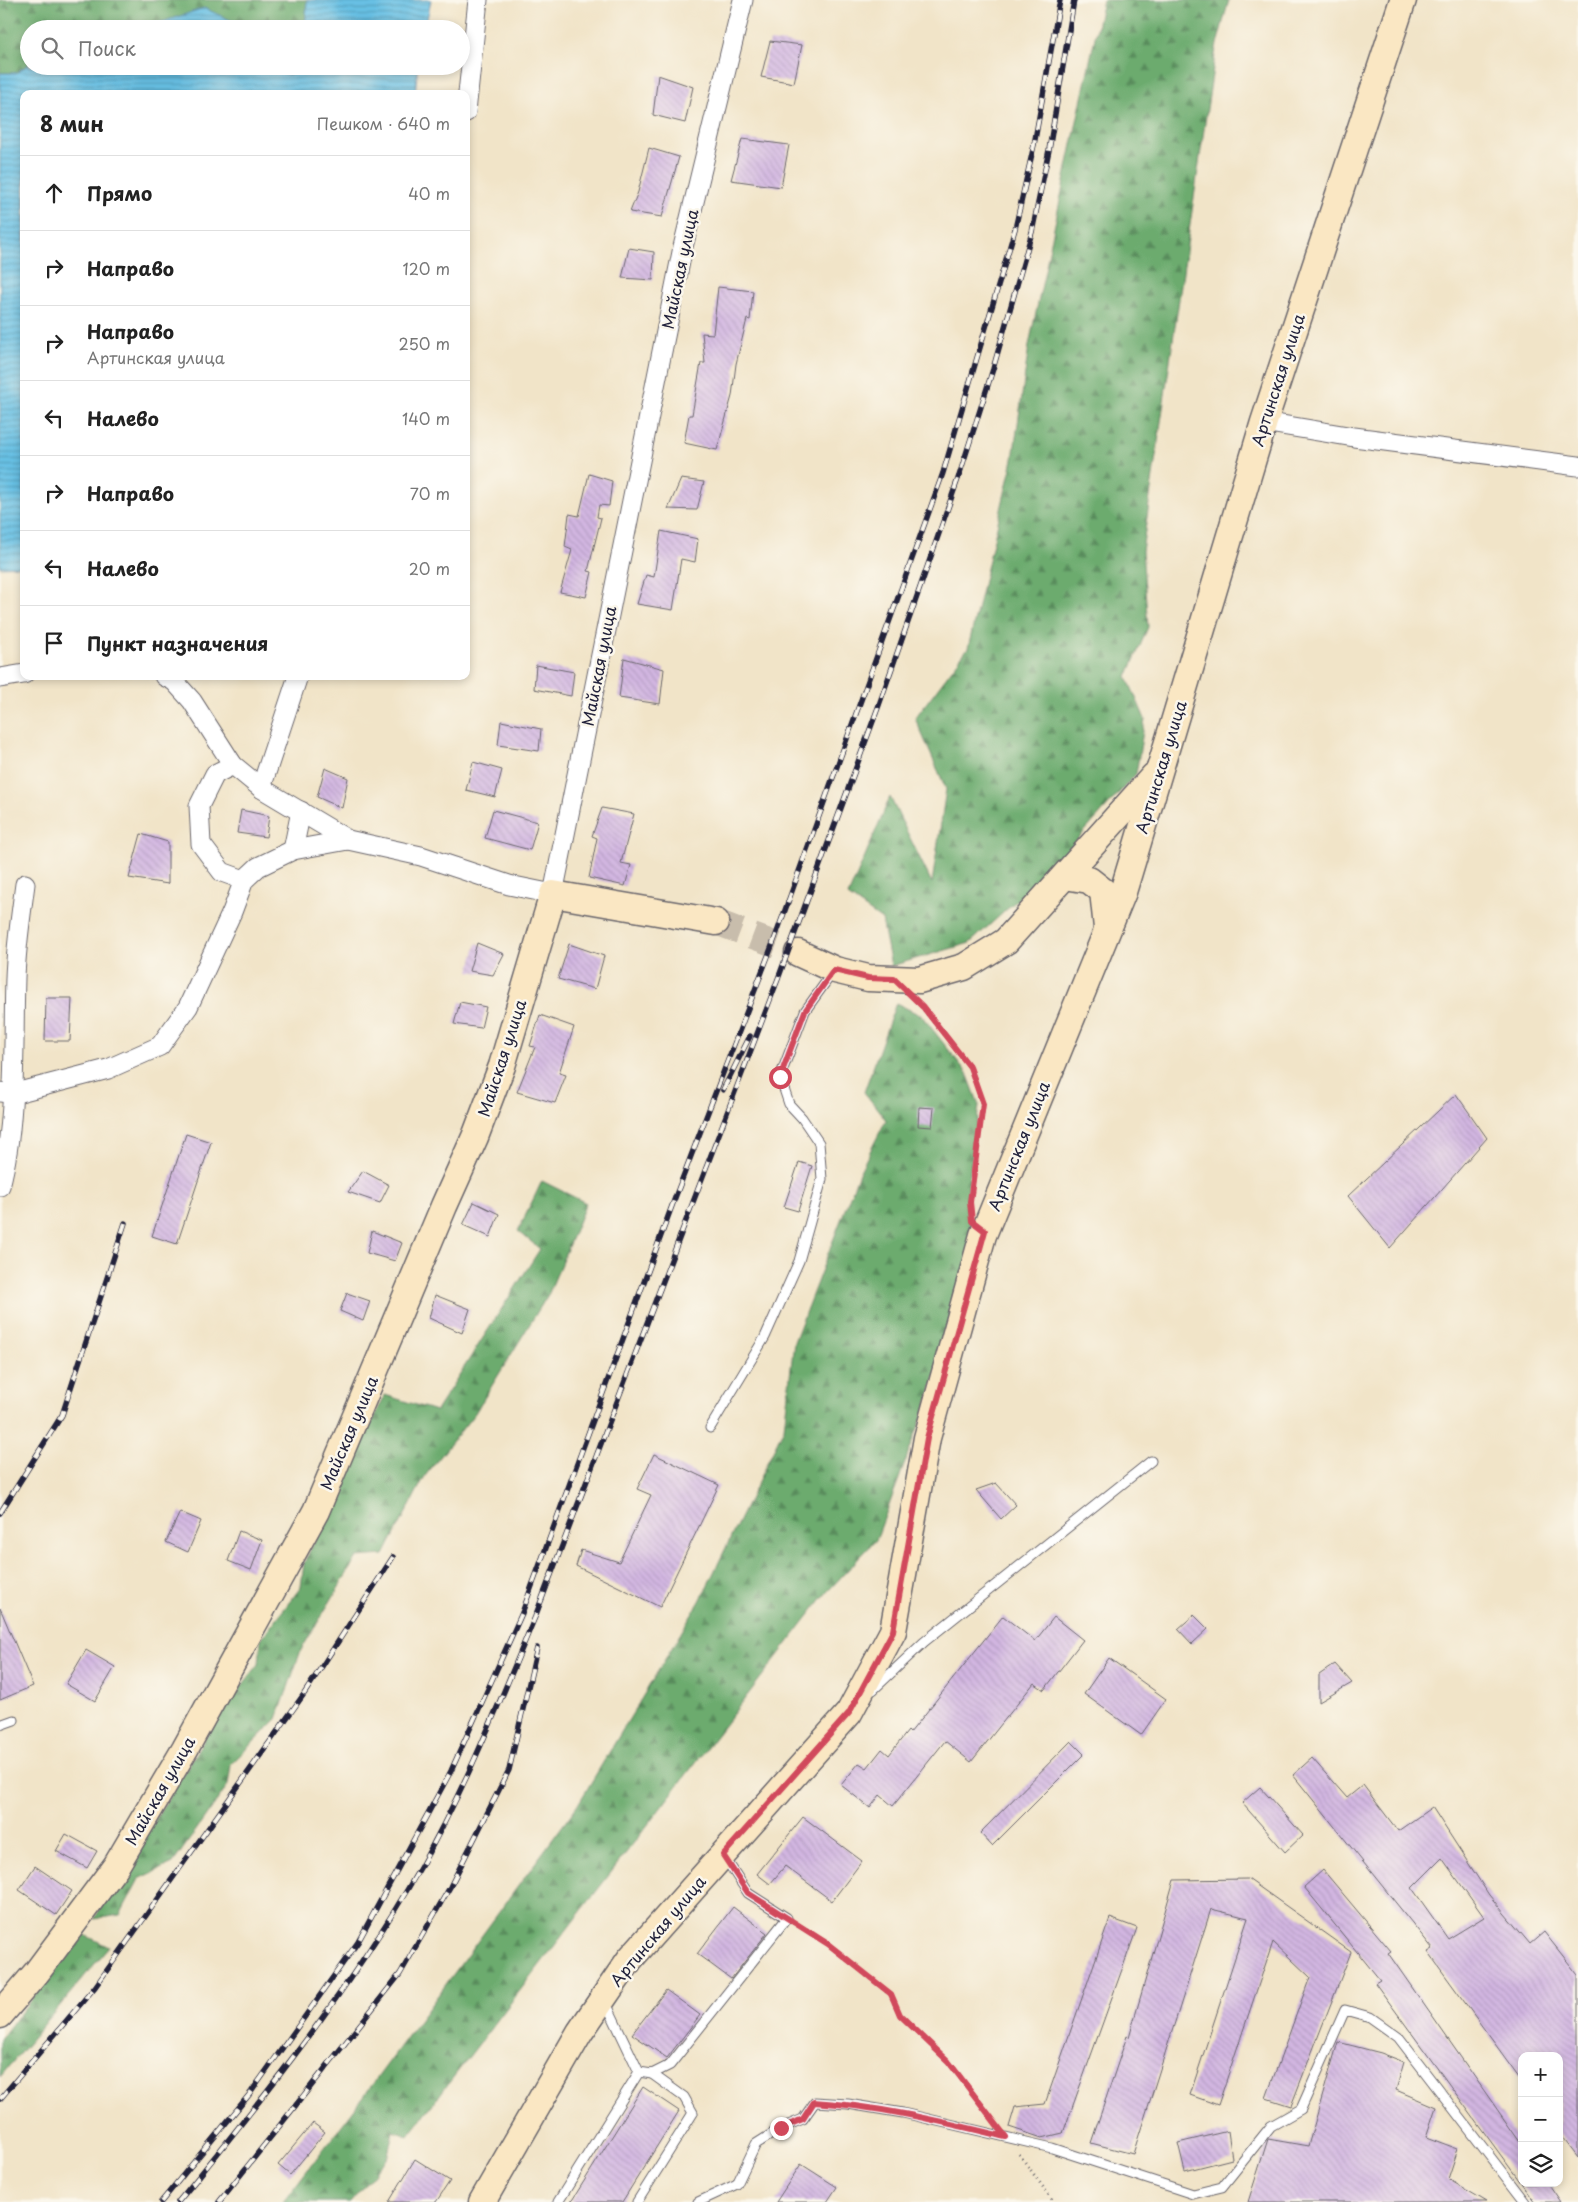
<!DOCTYPE html>
<html lang="ru">
<meta charset="utf-8">
<style>
body{margin:0;font-family:"Playpen Sans",sans-serif;background:#f2f2f2;color:#222}
.controls{position:absolute;right:15px;bottom:15px;display:grid;overflow:hidden;border-radius:10px;box-shadow:0 2px 8px #0003}
.controls button{width:45px;height:45px;display:grid;place-items:center;padding:0;border:0;border-bottom:1px solid #e0e0e0;background:#fff;color:#222;font:25px sans-serif}
.stop{position:absolute;width:15px;height:15px;margin:-11px;border:4px solid #d1495b;border-radius:50%;background:#fff}
.stop.end{background:#d1495b;border-color:#fff;box-shadow:0 1px 5px #0008}
.list{margin:0;padding:0;list-style:none}
h2{display:flex;justify-content:space-between;align-items:center;height:65px;margin:0;padding:0 20px;font-size:21px}
h2 small{font-size:16px;font-weight:400;color:#767676}
.list li{display:grid;grid-template-columns:32px 1fr auto;gap:15px;align-items:center;box-sizing:border-box;height:75px;padding:0 20px;border-top:1px solid #e0e0e0}
.list b{display:block;font-size:19px;white-space:nowrap}
.list p{margin:0;font-size:16px;white-space:nowrap;color:#767676}
.list em{font-size:16px;font-style:normal;color:#767676}
.icon{flex:none;width:28px;height:28px;fill:none;stroke:currentColor;stroke-width:2;stroke-linecap:round;stroke-linejoin:round}
.map{position:relative;flex:none;width:1578px;height:2202px;overflow:hidden}
.search{position:absolute;background:#fff;box-shadow:0 2px 8px #0003;left:20px;top:20px;width:450px;height:55px;display:flex;align-items:center;gap:12px;box-sizing:border-box;padding:0 18px;border-radius:28px;color:#767676;font-size:19px}
.panel{position:absolute;background:#fff;box-shadow:0 2px 8px #0003;left:20px;top:90px;width:450px;height:590px;border-radius:10px}
.map>svg:first-child{display:block}
.forest{fill:url(#forest-firs);stroke:#476654}
.water{fill:url(#water-rules);stroke:#447190}
.building{fill:url(#building-back-hatch);fill-rule:evenodd}
.lines{fill:none;stroke-linecap:round;stroke-linejoin:round}
.secondary-tunnel{stroke:#c8bdac;stroke-width:26;stroke-dasharray:26 13;stroke-linecap:butt}
.lane-casing{stroke:#6a666c;stroke-width:11}
.street-casing{stroke:#6a666c;stroke-width:21}
.secondary-casing{stroke:#6a666c;stroke-width:29}
.path{stroke:#6a666c;stroke-width:3;stroke-dasharray:1 4;stroke-linecap:butt}
.lane{stroke:#fff;stroke-width:9}
.street{stroke:#fff;stroke-width:19}
.secondary{stroke:#fae7c3;stroke-width:26}
.rail-casing{stroke:#22223b;stroke-width:5.5}
.rail{stroke:#fbf7ec;stroke-width:4;stroke-dasharray:11;stroke-linecap:butt}
.route{stroke:#d1495b;stroke-width:6}
.labels{text-anchor:middle;stroke-width:5;stroke-linejoin:round;paint-order:stroke}
.street-label{font-size:16px;fill:#22223b;stroke:#fbf7ec}
</style>
<div class="map">
<svg width="1578" height="2202" viewBox="0 0 1578 2202">
<defs>
<pattern id="forest-firs" width="22" height="20" patternUnits="userSpaceOnUse" patternTransform="scale(1.25)"><rect width="22" height="20" fill="#6cab6e"/><path d="M5 1l3.5 6h-7zM16 11l3.5 6h-7z" fill="#588b5c"/></pattern>
<pattern id="water-rules" width="6" height="5" patternUnits="userSpaceOnUse" patternTransform="scale(1.25)"><rect width="6" height="5" fill="#67c0e4"/><path d="M0 2.5h6" fill="none" stroke="#549cba"/></pattern>
<pattern id="building-back-hatch" width="6" height="6" patternUnits="userSpaceOnUse" patternTransform="scale(1.25)"><rect width="6" height="6" fill="#d2b6e1"/><path d="M-1 5l2 2M0 0l6 6M5-1l2 2" fill="none" stroke="#b49cc2"/></pattern>
</defs>
<rect width="100%" height="100%" fill="#fbf7ec"/>
<filter id="ink" filterUnits="userSpaceOnUse"><feTurbulence type="fractalNoise" baseFrequency=".02" numOctaves="2"/><feDisplacementMap in="SourceGraphic" scale="10" xChannelSelector="R" yChannelSelector="G"/><feConvolveMatrix kernelMatrix="1 2 1 2 8 2 1 2 1" color-interpolation-filters="sRGB"/></filter>
<filter id="wash" filterUnits="userSpaceOnUse"><feTurbulence type="fractalNoise" baseFrequency=".0096" numOctaves="4" result="noise"/><feDisplacementMap in="SourceGraphic" scale="20" xChannelSelector="R" yChannelSelector="G"/><feGaussianBlur stdDeviation="1.12" result="paint"/><feColorMatrix in="noise" values="0 0 0 0 0 0 0 0 0 0 0 0 0 0 0 0 0 1.4 0 .05"/><feComposite in="paint" operator="in"/></filter>
<g filter="url(#wash)">
<rect width="100%" height="100%" fill="#f1e4c8"/>
<g class="forest">
<path d="M0 0H307L305 29H250L239 22 171 20 141 29 97 25 90 29H29V64L16 73H0Z"/>
<path d="M1103 0H1229L1216 48 1142 551 1148 627 1127 677 1145 719 1136 774 1051 869 970 943 891 966 882 920 848 896 890 797 932 883 946 789 915 718 968 648 1013 459 1029 345Z"/>
<path d="M272 66H308V72L286 75Z"/>
<path d="M896 1003 922 1016 967 1073 979 1105 966 1204 974 1245 928 1401 876 1540 827 1592 408 2136 393 2131 387 2159 350 2202H283L358 2104 577 1806 700 1601 784 1428 794 1342 859 1173 886 1120 864 1092Z"/>
<path d="M542 1181 586 1203 549 1293 475 1413 425 1476 384 1555 357 1557 301 1650 277 1719 231 1764 228 1785 173 1863 139 1879 120 1915 94 1919 222 1711 259 1664 261 1639 301 1587 304 1563 385 1395 436 1411 540 1249 518 1231Z"/>
<path d="M83 1934 109 1947 0 2077V2039Z"/>
</g>
<g class="water">
<path d="M307 0H431L425 29H305Z"/>
<path d="M204 8 250 29H141Z"/>
<path d="M29 64V66H272L286 75 308 72V66H418L415 94H24V566L0 567V73H16Z"/>
</g>
<g id="blocks">
<g class="building">
<path d="M770 41 802 45 794 83 761 77Z"/>
<path d="M658 75 693 87 685 123 653 115Z"/>
<path d="M742 139 789 145 781 187 731 180Z"/>
<path d="M649 148 679 157 662 217 630 212 638 192Z"/>
<path d="M629 248 654 252 653 280 622 278Z"/>
<path d="M718 287 753 291 750 320 747 319 736 364 732 396 717 450 684 443 689 415H692L701 363H705L702 333 713 334Z"/>
<path d="M589 474 612 481 609 506 599 505 597 517 601 518 588 571 592 572 586 597 560 592 572 550 565 547 569 514 579 516Z"/>
<path d="M681 479 704 482 697 510 668 509Z"/>
<path d="M661 531 698 539 695 562 681 559 673 610 637 604 646 575 654 577Z"/>
<path d="M624 658 664 669 660 704 619 698Z"/>
<path d="M536 665 574 672 571 696 534 689Z"/>
<path d="M501 721 541 729 539 751 498 745Z"/>
<path d="M473 762 502 770 495 797 466 790Z"/>
<path d="M325 768 348 778 342 808 317 797Z"/>
<path d="M602 808 634 814 621 863 631 865 625 886 589 878 597 838 592 836Z"/>
<path d="M241 810 269 816 266 837 237 833Z"/>
<path d="M493 810 538 822 530 850 485 838Z"/>
<path d="M141 834 168 842V884L129 878Z"/>
<path d="M477 943 504 954 493 975 469 971Z"/>
<path d="M569 944 604 956 595 989 558 979Z"/>
<path d="M46 998H72L70 1041H45Z"/>
<path d="M460 1002 486 1007 481 1028 454 1024Z"/>
<path d="M540 1015 574 1027 559 1073 566 1075 555 1103 517 1092 535 1047 530 1046Z"/>
<path d="M1456 1094 1487 1138 1390 1248 1348 1196Z"/>
<path d="M919 1107 934 1108 932 1127 918 1126Z"/>
<path d="M186 1134 211 1142 177 1244 152 1236Z"/>
<path d="M799 1162 812 1166 798 1211 784 1207Z"/>
<path d="M363 1171 389 1185 380 1203 348 1192Z"/>
<path d="M474 1202 499 1214 490 1237 463 1225Z"/>
<path d="M372 1231 402 1243 395 1261 367 1253Z"/>
<path d="M347 1293 370 1301 363 1321 340 1311Z"/>
<path d="M435 1295 470 1309 462 1333 429 1318Z"/>
<path d="M654 1454 719 1485 660 1607 576 1566 581 1550 619 1562 651 1495 637 1489Z"/>
<path d="M996 1483 1016 1505 1001 1519 976 1490Z"/>
<path d="M180 1512 201 1521 188 1552 166 1542Z"/>
<path d="M239 1531 262 1540 251 1570 228 1561Z"/>
<path d="M0 1608 33 1686 0 1700Z"/>
<path d="M1194 1615 1208 1629 1192 1644 1178 1629Z"/>
<path d="M1003 1616 1035 1641 1054 1617 1083 1640 1044 1690 1034 1683 971 1762 945 1741 893 1806 880 1795 870 1808 841 1785 859 1763 867 1768 882 1749 889 1755 908 1731 910 1733Z"/>
<path d="M86 1650 115 1667 95 1701 66 1684Z"/>
<path d="M1109 1658 1166 1699 1141 1735 1084 1694Z"/>
<path d="M1335 1664 1352 1683 1319 1702V1675Z"/>
<path d="M1071 1741 1084 1754 992 1846 980 1833Z"/>
<path d="M1312 1758 1347 1798 1363 1785 1398 1831 1432 1807 1489 1895 1530 1944 1544 1932 1578 1975V2158L1559 2133V2056H1522V2081L1428 1952 1433 1949 1293 1775ZM1442 1858 1484 1917 1448 1939 1412 1888Z"/>
<path d="M1260 1787 1303 1835 1285 1852 1242 1803Z"/>
<path d="M803 1817 862 1861 832 1901 785 1866 770 1884 757 1874Z"/>
<path d="M66 1834 97 1851 87 1868 56 1851Z"/>
<path d="M35 1866 72 1891 56 1915 19 1890Z"/>
<path d="M1323 1870 1391 1951 1388 1953 1522 2145V2183H1548L1561 2202H1535L1375 1983 1380 1980 1304 1887Z"/>
<path d="M1248 1879 1351 1952 1291 2106 1266 2098 1310 1977 1273 1942 1218 2105 1190 2095 1248 1918 1211 1909 1133 2154 1091 2143 1127 2036 1129 2037 1174 1880Z"/>
<path d="M733 1907 767 1933 731 1979 697 1954Z"/>
<path d="M1110 1918 1137 1928 1063 2133 1042 2138 1009 2127 1015 2107 1045 2104Z"/>
<path d="M666 1990 700 2015 667 2058 632 2034Z"/>
<path d="M1338 2042 1381 2053 1404 2062 1396 2090 1436 2107 1426 2137 1458 2149 1448 2179 1487 2202H1248L1268 2139 1308 2146Z"/>
<path d="M643 2087 679 2111 622 2202H571Z"/>
<path d="M313 2123 325 2132 290 2175 278 2165Z"/>
<path d="M1228 2131 1232 2159 1185 2171 1178 2143Z"/>
<path d="M415 2159 450 2181 436 2202H389Z"/>
<path d="M801 2164 837 2187 827 2202H776Z"/>
</g>
</g>
</g>
<g filter="url(#ink)">
<use href="#blocks" fill-opacity="0" stroke="#6a666c" stroke-width="1"/>
<g class="lines">
<path class="secondary-tunnel" d="M716 922 798 953"/>
<g class="lane-casing">
<g id="lane">
<path d="M710 1428 765 1337 799 1261 822 1179 819 1143 802 1118 789 1104 780 1077 805 1011 833 972"/>
<path d="M873 1690 924 1642 1151 1461"/>
<path d="M0 1725 14 1720"/>
<path d="M639 2072 652 2074 670 2065 787 1918 748 1893 725 1858"/>
<path d="M558 2202 639 2072 606 2003"/>
<path d="M637 2202 693 2113 684 2097 652 2074"/>
<path d="M698 2202 737 2184 756 2144 781 2128 803 2119 815 2102 848 2104 903 2113 1052 2148 1193 2194 1222 2187 1271 2126 1301 2109 1345 2010 1370 2017 1398 2037 1525 2202"/>
</g>
</g>
<g class="street-casing">
<g id="street">
<path d="M466 112 478 0"/>
<path d="M1264 422 1354 437 1578 466"/>
<path d="M164 676 174 681 192 701 233 765 261 788 348 840 421 856 509 885 553 894 683 247 743 0"/>
<path d="M0 678 24 674"/>
<path d="M233 765 215 774 199 806 201 844 222 872 244 880"/>
<path d="M261 788 298 676"/>
<path d="M293 850 301 811"/>
<path d="M0 1092 12 1094 108 1069 160 1046 188 1007 232 912 244 880 258 867 293 850 348 840"/>
<path d="M0 1186C17 1124 13 1043 15 978 16 947 21 915 25 884"/>
</g>
</g>
<g class="secondary-casing">
<g id="secondary">
<path d="M1065 876 1089 880 1103 891 1107 928"/>
<path d="M798 953 835 970 868 978 919 980 964 967 1006 941 1154 776"/>
<path d="M0 2015 37 1972 116 1866 185 1749 316 1511 444 1206 475 1137 502 1066 553 894 716 922"/>
<path d="M482 2202 580 2032 630 1959 849 1713 893 1631 927 1438 983 1235 1123 892 1264 422 1403 0"/>
</g>
</g>
<g class="path">
<path d="M918 1002 970 1067 983 1104 970 1207"/>
<path d="M798 1925 828 1944 891 1995 900 2015 948 2061 993 2119"/>
<path d="M1019 2154 1054 2202"/>
</g>
<use href="#lane" class="lane"/>
<use href="#street" class="street"/>
<use href="#secondary" class="secondary"/>
<g class="rail-casing">
<g id="rail">
<path d="M723 1090 750 1036"/>
<path d="M0 1513 62 1415 125 1223"/>
<path d="M0 2099 95 1987 304 1694 393 1557"/>
<path d="M161 2202 249 2095 358 1942 451 1771 522 1613 676 1195 775 938 943 473 1015 229 1034 145 1060 0"/>
<path d="M178 2202C265 2096 351 1988 420 1868 465 1789 500 1701 535 1617L778 979 879 705 959 476 993 369 1032 232 1049 150 1074 0"/>
<path d="M219 2202 400 1974 450 1887 509 1770 537 1648"/>
</g>
</g>
<use href="#rail" class="rail"/>
</g>
</g>
<g class="lines" filter="url(#ink)">
<path class="route" d="M780 1077 805 1011 834 970 868 978 894 979 923 1007 970 1067 983 1104 970 1202 972 1221 985 1231 927 1438 893 1631 849 1713 723 1855 748 1893 828 1944 891 1994 900 2015 948 2061 1006 2137C943 2122 880 2106 814 2102L803 2119 781 2128"/>
</g>
<g class="labels">
<g class="street-label">
<text transform="translate(680 269) rotate(-78)" y="6">Майская улица</text>
<text transform="translate(1278 380) rotate(-72)" y="6">Артинская улица</text>
<text transform="translate(599 666) rotate(-79)" y="6">Майская улица</text>
<text transform="translate(1161 767) rotate(-73)" y="6">Артинская улица</text>
<text transform="translate(502 1058) rotate(-72)" y="6">Майская улица</text>
<text transform="translate(1019 1146) rotate(-68)" y="6">Артинская улица</text>
<text transform="translate(349 1433) rotate(-67)" y="6">Майская улица</text>
<text transform="translate(160 1791) rotate(-60)" y="6">Майская улица</text>
<text transform="translate(658 1931) rotate(-50)" y="6">Артинская улица</text>
</g>
</g>
</svg>
<div class="controls">
<button>+</button>
<button>−</button>
<button><svg class="icon" aria-label="layers" viewBox="0 0 24 24"><path d="M12 4l9 5-9 5-9-5zM3 14l9 5 9-5"/></svg></button>
</div>
<div class="stop" style="left:780px;top:1077px"></div>
<div class="stop end" style="left:781px;top:2128px"></div>
<div class="search"><svg class="icon" aria-label="search" viewBox="0 0 24 24"><circle cx="10" cy="10" r="6"/><path d="M15 15l6 6"/></svg>Поиск</div>
<section class="panel">
<h2>8 мин<small>Пешком · 640 m</small></h2>
<ul class="list">
<li><svg class="icon" aria-label="ahead" viewBox="0 0 24 24"><path d="M12 20V5M6 11l6-6 6 6"/></svg><div><b>Прямо</b></div><em>40 m</em></li>
<li><svg class="icon" aria-label="right" viewBox="0 0 24 24"><path d="M7 20v-9h11M14 6l5 5-5 5"/></svg><div><b>Направо</b></div><em>120 m</em></li>
<li><svg class="icon" aria-label="right" viewBox="0 0 24 24"><path d="M7 20v-9h11M14 6l5 5-5 5"/></svg><div><b>Направо</b><p>Артинская улица</p></div><em>250 m</em></li>
<li><svg class="icon" aria-label="left" viewBox="0 0 24 24"><path d="M17 20v-9H6M10 6l-5 5 5 5"/></svg><div><b>Налево</b></div><em>140 m</em></li>
<li><svg class="icon" aria-label="right" viewBox="0 0 24 24"><path d="M7 20v-9h11M14 6l5 5-5 5"/></svg><div><b>Направо</b></div><em>70 m</em></li>
<li><svg class="icon" aria-label="left" viewBox="0 0 24 24"><path d="M17 20v-9H6M10 6l-5 5 5 5"/></svg><div><b>Налево</b></div><em>20 m</em></li>
<li><svg class="icon" aria-label="arrive" viewBox="0 0 24 24"><path d="M6 21V4h12l-3 4 3 4H6"/></svg><div><b>Пункт назначения</b></div></li>
</ul>
</section>
</div>
